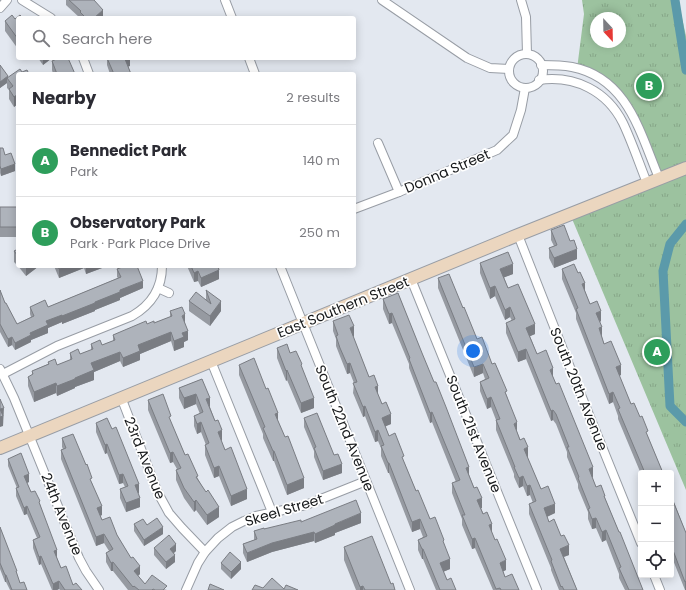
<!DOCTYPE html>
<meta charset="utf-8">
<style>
body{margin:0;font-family:Poppins,sans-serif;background:#f2f2f3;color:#2b2b33}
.controls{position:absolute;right:12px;bottom:12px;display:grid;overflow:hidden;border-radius:4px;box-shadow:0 2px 10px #0003}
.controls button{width:36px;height:36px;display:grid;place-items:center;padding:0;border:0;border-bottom:1px solid #e1e1e2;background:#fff;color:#2b2b33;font:20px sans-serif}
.compass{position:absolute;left:590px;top:12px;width:36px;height:36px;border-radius:50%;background:#fff;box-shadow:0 2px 10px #0003;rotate:158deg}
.you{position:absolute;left:473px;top:351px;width:14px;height:14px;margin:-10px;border:3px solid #fff;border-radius:50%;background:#1a73e8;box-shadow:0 0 0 6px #1a73e833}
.badge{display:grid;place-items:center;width:26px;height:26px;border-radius:50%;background:#d93025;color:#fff;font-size:13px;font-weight:700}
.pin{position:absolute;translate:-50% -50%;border:2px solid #fff;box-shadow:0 1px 4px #0006}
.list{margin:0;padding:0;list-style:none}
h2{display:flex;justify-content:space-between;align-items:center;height:52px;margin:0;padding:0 16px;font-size:17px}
h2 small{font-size:13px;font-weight:400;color:#7c7c81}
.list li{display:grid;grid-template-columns:26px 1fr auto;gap:12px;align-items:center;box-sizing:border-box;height:72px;padding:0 16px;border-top:1px solid #e1e1e2}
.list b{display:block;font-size:15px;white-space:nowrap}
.list p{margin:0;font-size:13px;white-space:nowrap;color:#7c7c81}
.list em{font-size:13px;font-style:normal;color:#7c7c81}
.icon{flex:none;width:22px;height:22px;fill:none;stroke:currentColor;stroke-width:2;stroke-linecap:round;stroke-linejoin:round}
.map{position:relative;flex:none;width:686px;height:590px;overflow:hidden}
.search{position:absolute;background:#fff;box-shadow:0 2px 10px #0003;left:16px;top:16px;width:340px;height:44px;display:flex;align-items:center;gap:10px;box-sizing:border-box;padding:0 14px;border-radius:4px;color:#7c7c81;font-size:15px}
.panel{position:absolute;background:#fff;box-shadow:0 2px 10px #0003;left:16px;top:72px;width:340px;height:196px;border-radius:4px}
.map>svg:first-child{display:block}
.park{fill:url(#park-tufts);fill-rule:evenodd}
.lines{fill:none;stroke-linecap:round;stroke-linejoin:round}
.canal{stroke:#5b9aaa;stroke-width:9}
.street-casing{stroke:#989da5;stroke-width:10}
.secondary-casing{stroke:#989da5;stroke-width:14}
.street{stroke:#fff;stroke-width:8}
.secondary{stroke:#ebd6bf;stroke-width:12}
.wall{fill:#969aa1}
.shaded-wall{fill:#7a7d83}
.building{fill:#aeb3bb;stroke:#7a7d83}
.labels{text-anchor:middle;stroke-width:3.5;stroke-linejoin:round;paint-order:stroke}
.street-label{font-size:14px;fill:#17191b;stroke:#fff}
</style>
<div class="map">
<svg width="686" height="590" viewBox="0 0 686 590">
<defs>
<pattern id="park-tufts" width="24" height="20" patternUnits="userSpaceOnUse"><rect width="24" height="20" fill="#9cc29f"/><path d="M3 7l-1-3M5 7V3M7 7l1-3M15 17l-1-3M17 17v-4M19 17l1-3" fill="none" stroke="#86a688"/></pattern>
</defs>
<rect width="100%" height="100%" fill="#e3e8f0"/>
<path class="park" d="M582 0H678L686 36V490L570 214 659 178 634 118 615 89 577 69 584 14ZM596 18H620V42H596Z"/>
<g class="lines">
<g class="canal">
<path d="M675 0 686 70"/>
<path d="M686 224 670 244 663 271 670 406 686 422"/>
</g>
<g class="street-casing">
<g id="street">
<path d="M22 0 51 18"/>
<path d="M225 0 232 18"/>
<path d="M382 0 467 58 490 68 509 69"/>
<path d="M521 0 526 17 527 54"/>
<path d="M0 8 7 0"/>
<circle cx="526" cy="71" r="17"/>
<path d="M83 58 89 74"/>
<path d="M249 58 255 74"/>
<path d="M541 65C551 65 562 65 572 67 628 78 640 133 659 178"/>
<path d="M539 80C575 75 607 91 623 123 632 142 639 163 647 183"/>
<path d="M378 143 399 192"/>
<path d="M354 209 399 192 497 150 513 135 521 110 525 88"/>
<path d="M518 235 575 380 641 543"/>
<path d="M280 266 410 590"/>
<path d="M411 279 537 590"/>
<path d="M158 288 169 293"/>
<path d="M211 361 272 512"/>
<path d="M0 369 14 398 79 558 86 571 99 590"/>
<path d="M3 374 57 346 132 316C151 305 162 288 162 266"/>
<path d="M121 397 158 493 169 513 182 528 205 552"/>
<path d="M654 575 660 590"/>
<path d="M186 590 198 563 205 552 218 538 232 527 244 521 256 516 306 505 366 481"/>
</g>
</g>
<g class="secondary-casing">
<path id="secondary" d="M0 448 518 235 686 168"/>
</g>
<use href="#street" class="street"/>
<use href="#secondary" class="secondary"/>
</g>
<g class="wall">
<path d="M66 0H94L103 18H80L66 5Z"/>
<path d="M18 18V49L5 31V21Z"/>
<path d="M38 58H52L43 65Z"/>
<path d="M107 58H130V66H128L131 74H110L107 65Z"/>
<path d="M52 61 75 74H53L52 70Z"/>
<path d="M0 65 8 77 18 74V104L14 107 9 99V90L7 88V83L0 88Z"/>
<path d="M0 148 5 155 15 171 1 176 0 173Z"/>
<path d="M0 207 18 214V237H0Z"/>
<path d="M551 230 577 259 554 268 549 258V248L554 246 551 240Z"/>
<path d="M18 249V266L14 262V251Z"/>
<path d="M480 263 513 274 504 277 508 288 535 334 530 336 537 354 553 377 596 487 605 498 643 590H625L619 578V574L606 540 602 542 596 528 592 529 588 519V512L578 488V484L567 457V452L556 424 553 420 551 421 526 359 518 362 506 333V323L512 321 510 317 505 320 495 296 490 299 480 273Z"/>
<path d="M18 266H39L26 276Z"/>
<path d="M54 266H102V268L86 274 84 268 59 278Z"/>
<path d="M187 266H218L219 279 201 287 198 281 194 282Z"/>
<path d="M117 269 143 288 120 298V300L95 310V311L62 324V322L48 328V333L31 340V342L15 350 12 345 8 347 0 332V290L5 303 17 324 31 317 30 314V307H48L118 278 117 277Z"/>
<path d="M562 269 585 291 590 304 601 321 600 322 602 337 604 344 621 375 619 376 631 404 648 437 663 473H641V474L618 419V416L613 402 609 404 576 319V313L562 279Z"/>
<path d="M438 278 463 308 477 339 492 364 507 396 517 432 528 457H527L541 489 555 513 547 517 549 522 569 555 564 557 577 590H559L551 570V568L529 514V504L533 503 530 495 527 496 523 486 519 488 514 477V474L496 430V420L491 407 487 409 480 391V382L485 379 483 373 474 377 438 288Z"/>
<path d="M206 290 221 311 210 326 189 311V301L206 299Z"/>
<path d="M398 293 482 508H481L492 533 506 570 503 571 505 577 519 590H493L475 548 472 549 462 525V519L452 493V483L456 482 432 422 430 423 409 368V364L392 323 389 324 383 309V299Z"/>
<path d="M170 311 185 323 188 340 184 342V347L174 351 171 341 140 354V360L123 367 120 361 94 372V380L75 387V388L57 396 56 393 34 402 28 386V377L32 375V371L48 364V362L57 365 70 360V353L80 354 91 350V344L102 345 113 341V335L147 324 154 323 170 317Z"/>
<path d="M333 321 354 336 353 337 369 377 378 395 391 424 385 426 389 436 404 462 416 491 430 519 444 544 450 569 443 572 447 580 456 590H436L423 559H422L418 550V540L423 537 420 529 412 532 389 473H388L381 456V448L378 441 375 442 365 416 363 417 353 393 354 383 350 373 347 374 336 346V339L333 331Z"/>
<path d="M277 348 290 353 302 368 314 408 301 413 287 380 286 381 277 358Z"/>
<path d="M239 365 266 389 278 421 304 488 287 495 274 461H273L263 438V434L239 375Z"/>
<path d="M202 379 210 407 222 440 221 441 247 499 231 506 219 476 214 478 205 455V445H206L201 432 197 434 194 426V416L200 414 196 404 184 409 179 398V388Z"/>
<path d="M148 400 171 423 185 455 219 517 207 525 196 510 194 512 184 498 176 480V470L177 469 173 462 170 463 148 410Z"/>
<path d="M304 418 334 455 342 473 323 480 314 457V451L304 427Z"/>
<path d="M96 423 139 493H138L140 507 126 512 120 498V489L125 487 123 483 119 484 107 453 105 454 96 432Z"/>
<path d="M62 438 92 483 102 515 100 516 102 520 117 535 140 574 138 576 145 584 167 590H128L113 571H111L106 562V553L109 551 104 543 96 546 61 459V450L63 449 62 447Z"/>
<path d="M8 459 29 482 27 483 31 492 40 504 57 558 61 568 73 585 82 590H60L59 589 57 590H52L41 564 39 565 33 548V540L37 538 27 514 24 515 16 496V488H17L8 466Z"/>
<path d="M671 482 673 496 672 497 686 533V590H685L671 555Z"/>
<path d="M301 522 361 523 335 533V535L315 543 314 541 272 552 247 562 243 553V544L254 540V531Z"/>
<path d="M134 524 147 525 163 534 144 546 134 531Z"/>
<path d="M0 527 20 583 27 590H10L6 582H5L0 569Z"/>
<path d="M344 547 391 584 395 590H356L344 560Z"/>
<path d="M154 548 176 551 174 553 175 562 166 569 154 555Z"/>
<path d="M221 563 241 569 231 579 221 569Z"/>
</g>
<g class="shaded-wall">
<path d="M103 10V18H94Z"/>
<path d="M43 58H52L43 65Z"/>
<path d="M128 58H130V66L125 68V59Z"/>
<path d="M8 76V79L7 78V83L0 88V82Z"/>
<path d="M18 94V104L14 107V97Z"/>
<path d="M15 164V171L1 176V169Z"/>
<path d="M577 249V259L554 268V258Z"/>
<path d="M513 264V274L500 279V269Z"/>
<path d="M26 266H39L26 276Z"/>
<path d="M65 266H84V268L59 278V269Z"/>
<path d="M86 266H102V268L86 274Z"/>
<path d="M219 270V279L201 287V278Z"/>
<path d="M198 271V281L194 282V273Z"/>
<path d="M143 281V288L120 298V300L95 310V311L62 324V316L95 302 120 290Z"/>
<path d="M585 283V293L582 284Z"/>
<path d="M495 286V296L490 299V288Z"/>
<path d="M221 301V311L210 326V316Z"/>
<path d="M510 307V317L505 320V310Z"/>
<path d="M601 311V321L596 323V313Z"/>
<path d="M392 313V323L389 324V314Z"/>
<path d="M185 314V324L182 316Z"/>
<path d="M62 315V322L48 328V333L31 340V342L15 350V343L46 321Z"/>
<path d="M535 324V334L526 338V328Z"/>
<path d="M354 326V336L350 338V328Z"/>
<path d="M602 327V337L599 328Z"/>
<path d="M188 331V340L184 342V347L174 351V341L182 333Z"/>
<path d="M171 332V341L140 354V360L123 367V358L138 345Z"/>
<path d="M12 337V345L8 347V339Z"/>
<path d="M526 349V359L518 362V352Z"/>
<path d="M120 352V361L94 372V380L75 387V388L57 396V386L75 378 91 363Z"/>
<path d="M350 363V373L347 374V364Z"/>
<path d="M483 364V373L474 377V367Z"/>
<path d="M621 365V375L616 377V367Z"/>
<path d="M553 368V378L550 370Z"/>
<path d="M287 370V380L286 381V371Z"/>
<path d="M56 383V393L34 402V392Z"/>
<path d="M378 386V396L375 387Z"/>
<path d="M613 392V402L609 404V394Z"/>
<path d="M196 394V404L184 409V398Z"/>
<path d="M491 397V407L487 409V399Z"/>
<path d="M210 398V408L206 399Z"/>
<path d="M314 398V408L301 413V403Z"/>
<path d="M365 406V416L363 417V407Z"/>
<path d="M4 408 3 426 0 427V409Z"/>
<path d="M553 410V420L551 421V411Z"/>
<path d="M432 412V422L430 423V413Z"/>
<path d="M278 413V423L275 414Z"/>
<path d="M391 414V424L382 428V418Z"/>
<path d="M201 422V432L197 434V424Z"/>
<path d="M517 422V432L514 424Z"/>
<path d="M222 430V440L218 442V432Z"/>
<path d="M378 430V441L375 442V432Z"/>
<path d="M107 444V453L105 454V445Z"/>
<path d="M528 447V457L524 458V449Z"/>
<path d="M274 451V461H273V451Z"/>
<path d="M173 452V462L170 463V453Z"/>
<rect x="388" y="463" width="1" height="10"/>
<path d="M342 464V473L323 480V471Z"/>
<path d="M219 466V476L214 478V468Z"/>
<path d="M469 467V477L466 468Z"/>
<path d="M593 467V477L589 479V469Z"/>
<path d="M29 474V482L24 484V476Z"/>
<path d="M123 474V483L119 484V475Z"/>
<path d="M523 476V486L519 488V478Z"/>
<path d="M304 478V488L287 495V485Z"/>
<path d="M139 484V493L135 494V485Z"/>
<path d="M530 485V495L527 496V486Z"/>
<path d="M673 486V496L671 497V487Z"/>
<path d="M247 489V499L231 506V496Z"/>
<path d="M140 498V507L126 512V503Z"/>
<path d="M482 498V508L477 510V500Z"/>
<path d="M196 500V510L194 512V502Z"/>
<path d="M555 504V513L544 518V508Z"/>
<path d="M27 506V514L24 515V508Z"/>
<path d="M102 506V515L97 517V508Z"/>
<path d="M219 507V517L207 525V515Z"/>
<path d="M361 513V523L335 533V535L315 543V534L335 524Z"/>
<path d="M596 518V528L592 529V519Z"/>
<path d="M420 519V529L412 532V522Z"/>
<path d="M492 524V534L489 525Z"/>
<path d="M163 527V534L144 546V540Z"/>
<path d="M606 530V540L602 542V532Z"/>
<path d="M314 532V541L272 552 247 562V553L272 543Z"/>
<path d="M104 534V543L96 546V537Z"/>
<path d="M475 538V548L472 549V539Z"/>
<path d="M176 544V551L170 556V549Z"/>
<path d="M569 545V555L560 558V549Z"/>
<rect x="422" y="549" width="1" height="10"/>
<path d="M57 550V558L54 559V551Z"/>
<path d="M175 555V562L166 569V562Z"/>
<path d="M41 556V564L39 565V557Z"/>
<path d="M450 559V569L440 573V563Z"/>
<path d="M506 560V570L500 573V563Z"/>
<path d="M113 562V571H111V563Z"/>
<path d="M241 562V569L231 579V572Z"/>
<path d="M140 566V574L134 579V571Z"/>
<rect x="5" y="575" width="1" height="7"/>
<path d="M59 581V589L57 590H53V584Z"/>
<path d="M686 581V590H685V582Z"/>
<path d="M363 586V590H360V587Z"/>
</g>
<g class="building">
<path d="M69 0H94L103 10 94 18H86L80 12 81 11Z"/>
<path d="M12 15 15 19 20 15 23 18H18V39L5 21Z"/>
<path d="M59 58H68L75 74H57L52 61Z"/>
<path d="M107 58H128L125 59 131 74H114Z"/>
<path d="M0 65 8 76 0 82Z"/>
<path d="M20 69 22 72 27 70 29 74H18V94L14 97 9 89 13 86 7 78Z"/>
<path d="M0 148H3L5 155 11 153 15 164 1 169 0 166Z"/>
<path d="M0 207H17V214H18V227H0Z"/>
<path d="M564 225 570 241 574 240 577 249 554 258 549 248 557 245 551 230Z"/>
<path d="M18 249V256L14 251Z"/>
<path d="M508 252 513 264 500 269 508 288 518 284 535 324 526 328 537 354 546 350 553 368 550 370 556 384 559 383 593 467 589 469 596 487 601 485 605 496H604L619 532H620L643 590H629L619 568 621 567 606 530 602 532 596 518 592 519 588 509 590 508 578 478 579 477 567 447H569L556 414 553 410 551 411 526 349 518 352 506 323 515 319 510 307 505 310 495 286 490 288 480 263Z"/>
<path d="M574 264 578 273 580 272 585 283 582 284 590 304 597 301 601 311 596 313 602 327 599 328 604 344 611 341 621 365 616 367 631 404 634 403 640 417 642 416 648 431 646 432 663 473H645L618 409 620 408 613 392 609 394 576 309 578 308 562 269Z"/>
<path d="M58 266H65L59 269Z"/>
<path d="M125 266H137L143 281 120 290V292L95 302V303L62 316V315L46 321 48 325 30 333 31 335 15 343 12 337 8 339 0 324V290L5 303H6L17 324 34 316 30 307 45 300 48 307 121 277 117 269Z"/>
<path d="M191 266H218L219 270 201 278 198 271 194 273Z"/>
<path d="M449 274 463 308 464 307 477 339 482 337 492 364 495 363 507 391 505 392 517 422 514 424 520 440 524 438 528 447 524 449 541 489 548 486 555 504 544 508 549 522 554 519 561 536 564 535 569 545 560 549 577 590H564L562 586 561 587 551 561 552 560 529 504 536 501 530 485 527 486 523 476 519 478 514 467H515L496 420 500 419 491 397 487 399 480 382 489 378 483 364 474 367 438 278Z"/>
<path d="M206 290 221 301 210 316 189 301 196 292 211 304Z"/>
<path d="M398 293 422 353 434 382H436L446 407 469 467 466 468 474 488 477 487 482 498 477 500 483 514 487 512 492 524 489 525 495 540 497 539 506 560 500 563 505 577 512 574 519 590H501L500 588 496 589 475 538 472 539 462 515H465L452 483 460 480 432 412 430 413 409 359 410 358 392 313 389 314 383 299Z"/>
<path d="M182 307 185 314 182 316 188 331 182 333 184 337 174 341 171 332 138 345 140 351 123 358 120 352 91 363 94 370 75 378V379L57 386 56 383 34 392 28 377 33 374 32 371 49 364 48 362 55 359 57 365 72 359 70 353 78 349 80 354 93 349 91 344 100 340 102 345 115 340 113 335 146 321 147 324 154 321V323L172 316 170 311Z"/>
<path d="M349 315 354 326 350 328 369 377 374 375 378 386 375 387 382 404 386 402 391 414 382 418 389 436 395 433 404 456 402 457 416 491 418 490 430 519 435 517 444 540 443 541 450 559 440 563 447 580 451 578 456 590H440L423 549H422L418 540 427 536 420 519 412 522 389 463H388L381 446 384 445 378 430 375 432 365 406 363 407 353 383 357 382 350 363 347 364 340 348 336 336 338 335 333 321Z"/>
<path d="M287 344 290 353 296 351 302 364 301 365 314 398 301 403 287 370 286 371 277 348Z"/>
<path d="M254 358 266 389 268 388 278 413 275 414 285 437 288 436 304 478 287 485 274 451H273L263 428 265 427 239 365Z"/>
<path d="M202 379 210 398 206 399 215 421 218 420 222 430 218 432 225 450 231 447 247 489 231 496 219 466 214 468 205 445 209 443 201 422 197 424 194 416 203 412 196 394 184 398 179 388Z"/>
<path d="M163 394 171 416 169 417 185 455 188 454 198 476 196 477 206 492 208 490 219 507 207 515 196 500 194 502 184 488 176 470 181 468 173 452 170 453 148 400Z"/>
<path d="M0 399 4 408 0 409 3 416 0 417Z"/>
<path d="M317 413 334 455 338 454 342 464 323 471 314 448 316 447 304 418Z"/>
<path d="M107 418 112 429 116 427 139 484 135 485 140 498 126 503 120 489 128 486 123 474 119 475 107 444 105 445 96 423Z"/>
<path d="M73 434 86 465 87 464 92 478 90 479 102 506 97 508 102 520 110 517 117 535 131 558 133 557 140 566 134 571 145 584 152 575 167 586 163 590H155L153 589 152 590H139L134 586 133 587 113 562 111 563 106 553 113 549 104 534 96 537 61 450 66 448 62 438Z"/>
<path d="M21 453 29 474 24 476 31 492 35 491 40 501 39 502 57 550 54 551 61 568 66 566 73 585 76 583 82 590H65L59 581 53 584 41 556 39 557 33 540 40 537 27 506 24 508 16 488 19 487 8 459Z"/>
<path d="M671 496 686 533V581L685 582 671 545V532H672L671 529Z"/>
<path d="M356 500 361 513 335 524V525L315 534 314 532 272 543 247 553 243 544 257 539 254 531 264 528V529L301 520V522Z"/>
<path d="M157 518 163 527 144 540 134 524 143 519 147 525Z"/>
<path d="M0 527 17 571H16L20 583 24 582 27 590H12L6 575H5L0 563Z"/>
<path d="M169 535 176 544 170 549 175 555 166 562 154 548Z"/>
<path d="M372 536 391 584 393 583 395 590H365L363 586 360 587 344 547Z"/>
<path d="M230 552 241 562 231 572 221 563Z"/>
<path d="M272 578 284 589 286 585 298 590H252L255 585 263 588Z"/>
<path d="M210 584 224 590H208Z"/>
</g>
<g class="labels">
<g class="street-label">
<text transform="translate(447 171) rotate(-23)" y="5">Donna Street</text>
<text transform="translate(343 307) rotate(-22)" y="5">East Southern Street</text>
<text transform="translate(579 389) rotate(68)" y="5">South 20th Avenue</text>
<text transform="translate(345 428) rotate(68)" y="5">South 22nd Avenue</text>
<text transform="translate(474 434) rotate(68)" y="5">South 21st Avenue</text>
<text transform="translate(145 458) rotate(68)" y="5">23rd Avenue</text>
<text transform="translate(284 510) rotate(-17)" y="5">Skeel Street</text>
<text transform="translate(62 514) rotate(68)" y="5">24th Avenue</text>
</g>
</g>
</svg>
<div class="controls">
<button>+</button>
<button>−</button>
<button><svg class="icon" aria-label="locate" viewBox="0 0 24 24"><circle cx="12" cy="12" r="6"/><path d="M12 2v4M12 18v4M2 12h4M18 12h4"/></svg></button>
</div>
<svg class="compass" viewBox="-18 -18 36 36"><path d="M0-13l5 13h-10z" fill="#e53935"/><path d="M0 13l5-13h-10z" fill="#7c7c81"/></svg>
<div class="you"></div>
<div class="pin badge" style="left:657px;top:352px;background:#2e9e5b">A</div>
<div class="pin badge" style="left:649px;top:86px;background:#2e9e5b">B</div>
<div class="search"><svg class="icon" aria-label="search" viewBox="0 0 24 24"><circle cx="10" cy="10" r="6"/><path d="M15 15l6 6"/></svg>Search here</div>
<section class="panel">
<h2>Nearby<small>2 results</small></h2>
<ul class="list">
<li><span class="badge" style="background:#2e9e5b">A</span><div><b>Bennedict Park</b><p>Park</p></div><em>140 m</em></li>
<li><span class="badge" style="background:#2e9e5b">B</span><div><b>Observatory Park</b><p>Park · Park Place Drive</p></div><em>250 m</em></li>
</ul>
</section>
</div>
